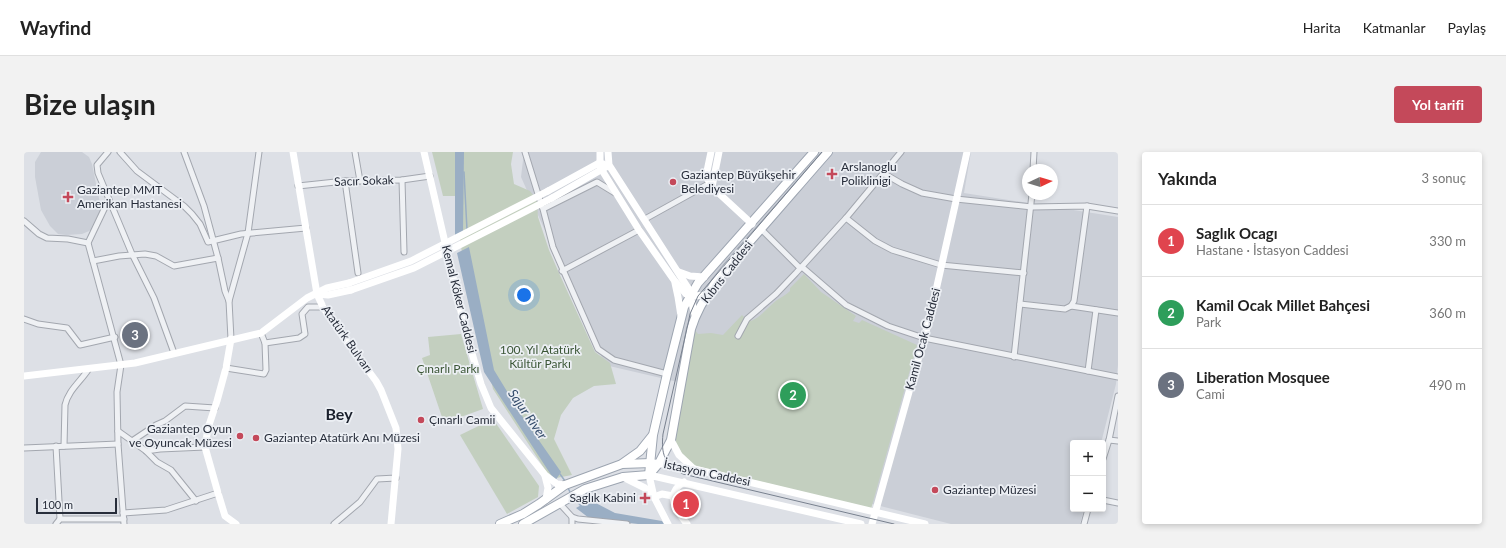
<!DOCTYPE html>
<html lang="tr">
<meta charset="utf-8">
<style>
body{margin:0;font-family:Lato,sans-serif;background:#f2f2f2;color:#222}
.controls{position:absolute;right:12px;bottom:12px;display:grid;overflow:hidden;border-radius:4px;box-shadow:0 2px 6px #0003}
.controls button{width:36px;height:36px;display:grid;place-items:center;padding:0;border:0;border-bottom:1px solid #e0e0e0;background:#fff;color:#222;font:20px sans-serif}
.compass{position:absolute;left:998px;top:12px;width:36px;height:36px;border-radius:50%;background:#fff;box-shadow:0 2px 6px #0003;rotate:86deg}
.scale{position:absolute;left:12px;bottom:10px;width:81px;box-sizing:border-box;padding-left:4px;border:2px solid #282e3b;border-top:0;font-size:11px;line-height:14px;white-space:nowrap;color:#282e3b;-webkit-text-stroke:3px #eceff4;paint-order:stroke}
.you{position:absolute;left:500px;top:143px;width:14px;height:14px;margin:-10px;border:3px solid #fff;border-radius:50%;background:#1a73e8;box-shadow:0 0 0 6px #1a73e833}
.badge{display:grid;place-items:center;width:26px;height:26px;border-radius:50%;background:#c4495a;color:#fff;font-size:13px;font-weight:700}
.pin{position:absolute;translate:-50% -50%;border:2px solid #fff;box-shadow:0 1px 4px #0006}
.list{margin:0;padding:0;list-style:none}
h2{display:flex;justify-content:space-between;align-items:center;height:52px;margin:0;padding:0 16px;font-size:17px}
h2 small{font-size:13px;font-weight:400;color:#767676}
.list li{display:grid;grid-template-columns:26px 1fr auto;gap:12px;align-items:center;box-sizing:border-box;height:72px;padding:0 16px;border-top:1px solid #e0e0e0}
.list b{display:block;font-size:15px;white-space:nowrap}
.list p{margin:0;font-size:13px;white-space:nowrap;color:#767676}
.list em{font-size:13px;font-style:normal;color:#767676}
.map{position:relative;flex:none;width:1094px;height:372px;overflow:hidden;border-radius:4px}
header{display:flex;align-items:center;gap:24px;box-sizing:border-box;height:56px;padding:0 20px;background:#fff;border-bottom:1px solid #e0e0e0}
header strong{font-size:19px}
nav{display:flex;gap:22px;margin-inline-start:auto;font-size:14px}
.intro{display:flex;align-items:center;justify-content:space-between;box-sizing:border-box;height:96px;padding:0 24px}
h1{margin:0;font-size:28px}
.button{padding:10px 18px;border-radius:4px;background:#c4495a;color:#fff;font-size:14px;font-weight:700}
main{display:flex;gap:24px;padding:0 24px}
aside{flex:1;background:#fff;border-radius:4px;box-shadow:0 2px 6px #0003}
.map>svg:first-child{display:block}
.built{fill:#cbcfd7}
.green{fill:#c3cfbf}
.water{fill:#9aaec4}
.lines{fill:none;stroke-linecap:round;stroke-linejoin:round}
.stream{stroke:#9aaec4;stroke-width:1.5}
.street-casing{stroke:#a3a7af;stroke-width:7}
.primary-casing{stroke:#9da5b1;stroke-width:10}
.street{stroke:#eff1f4;stroke-width:5}
.secondary{stroke:#fff;stroke-width:7}
.primary{stroke:#fff;stroke-width:8}
.tram{stroke:#78808e;stroke-width:1}
.secondary-bridge{stroke:#fff;stroke-width:7}
.poi-dot{fill:#c4495a;stroke:#eceff4;stroke-width:1.5}
.labels{text-anchor:middle;stroke-width:3.5;stroke-linejoin:round;paint-order:stroke}
.poi-label{font-size:12px;fill:#282e3b;stroke:#eceff4;text-anchor:start}
.street-label{font-size:12px;fill:#282e3b;stroke:#eceff4}
.park-label{font-size:12px;fill:#3b5636;stroke:#eceff4}
.water-label{font-size:13px;font-style:italic;fill:#354d6c;stroke:#eceff4}
.district-label{font-size:16px;font-weight:bold;fill:#1a202c;stroke:#eceff4}
</style>
<header>
<strong>Wayfind</strong>
<nav><a>Harita</a><a>Katmanlar</a><a>Paylaş</a></nav>
</header>
<div class="intro"><h1>Bize ulaşın</h1><a class="button">Yol tarifi</a></div>
<main>
<div class="map">
<svg width="1094" height="372" viewBox="0 0 1094 372">
<rect width="100%" height="100%" fill="#dde0e6"/>
<g class="built">
<path d="M17 0H58L65 5 68 12 77 56 74 66 70 77 58 82 42 83 34 82 26 74 17 58 11 25V10Z"/>
<path d="M500 0H947L940 41 1094 65V213L1092 232 1077 291H1049V357H1060L1056 372H927L664 305 667 233 581 213 497 25Z"/>
</g>
<g class="green">
<path d="M408 0H489L487 12 490 32 506 39 513 48 514 65 525 98 535 121 571 200 586 211 592 232 570 234 549 246 537 263 530 287 548 323 527 327 469 237 438 101 433 67 432 44H419Z"/>
<path d="M780 122 797 140 832 164 829 169 835 171 838 168 893 193 847 357 665 312 662 309 650 287 670 177 674 182 687 181 699 183 718 163 720 165 723 163 726 165 727 169C737 165 744 155 753 148 757 145 762 143 766 139V136Z"/>
<path d="M437 182 459 257 420 271 398 206 406 203 404 185Z"/>
<path d="M469 267 515 334 514 345 483 362 436 283Z"/>
</g>
<g class="water">
<path d="M431 0H440L439 80 431 84Z"/>
<path d="M445 95 470 218 500 267 537 320 531 329 460 220 433 101Z"/>
<path d="M566 348 591 361 638 369 640 372H614L565 366 552 356Z"/>
</g>
<g class="lines">
<g class="stream">
<path d="M440 20 443 78"/>
<path d="M536 322 541 329"/>
<path d="M543 334 547 342"/>
<path d="M550 346 557 354"/>
</g>
<g class="street-casing">
<g id="street">
<path d="M84 0 73 13 74 21 108 102 130 146 150 201"/>
<path d="M96 0 113 19 160 54 168 62 176 72 184 90 217 82 282 76"/>
<path d="M160 0 180 54 194 106 201 139 205 149 207 187"/>
<path d="M331 0 336 29"/>
<path d="M501 0 518 55"/>
<path d="M1009 18 1010 0"/>
<path d="M859 21 878 32 898 41 932 47 1008 55 1063 54 1094 59"/>
<path d="M378 28 380 100"/>
<path d="M321 29 334 121"/>
<path d="M274 34 321 29 378 28 406 24"/>
<path d="M591 41 573 30 519 57 529 95 574 197 590 208 643 222"/>
<path d="M84 49 64 91 97 213 93 240 94 292 100 372"/>
<path d="M822 66 851 89 868 98 917 113 1000 121"/>
<path d="M621 67 686 31"/>
<path d="M0 69 15 82 23 86 44 87 64 91"/>
<path d="M737 77 776 116"/>
<path d="M69 109 95 104 121 102 132 104 150 114 194 106"/>
<path d="M778 115 822 153 864 174 900 186 1094 225"/>
<path d="M538 119 615 78"/>
<path d="M205 149 224 81 235 0"/>
<path d="M996 152 1041 157 1047 154 1050 149 1063 54"/>
<path d="M1047 154 1094 161"/>
<path d="M0 167 14 172 43 176 56 193 91 185"/>
<path d="M237 181 241 191 275 186 281 182 278 162 284 155H299"/>
<path d="M714 184 723 167 752 142 772 121 822 66 877 0"/>
<path d="M990 205 1008 42"/>
<path d="M202 216 240 222 242 218 241 191"/>
<path d="M1064 219 1072 158"/>
<path d="M94 279 122 299 133 310 147 318 172 349"/>
<path d="M1085 288 1094 289"/>
<path d="M108 289 132 273 141 269 161 254 191 256"/>
<path d="M32 294 36 367"/>
<path d="M40 294 41 253C44 239 56 230 64 218"/>
<path d="M0 296 94 292"/>
<path d="M122 299 136 297 181 295"/>
<path d="M1079 307 1085 288 1094 244"/>
<path d="M1079 348 1094 351"/>
<path d="M537 353 548 365 554 367 603 372"/>
<path d="M99 361 142 358 194 341"/>
<path d="M548 365V372"/>
<path d="M32 372 36 367H100"/>
<path d="M310 372 336 350 353 327 372 326"/>
<path d="M1060 372 1064 357"/>
</g>
</g>
<g class="primary-casing">
<g id="primary">
<path d="M599 311 616 299 628 284"/>
<path d="M625 323 629 283 643 222 660 155 674 131 790 0"/>
<path d="M476 372 499 362 515 352 541 333 598 312 627 311"/>
<path d="M499 372 561 337 599 325 625 323 635 311 647 288 667 177C679 138 710 108 736 78 759 52 781 26 804 0"/>
</g>
</g>
<use href="#street" class="street"/>
<g class="secondary">
<path d="M269 0 293 142 299 155 315 179 352 229 357 238 372 276 374 297 367 372"/>
<path d="M400 0 442 181 457 232 467 256 521 323 533 332 541 333"/>
<path d="M576 0V15L615 78 650 128 662 142 670 144 682 143"/>
<path d="M584 0 585 13 664 136 671 163"/>
<path d="M687 0 682 24 688 35"/>
<path d="M695 0 688 35 728 72"/>
<path d="M524 39 575 11 579 12"/>
<path d="M528 46 582 15"/>
<path d="M655 120 666 124 680 125"/>
<path d="M651 131 654 145 657 164"/>
<path d="M293 142 304 143 327 138"/>
<path d="M207 187 202 216 193 249 184 276 181 295 194 341 201 364 212 372"/>
<path d="M0 224 111 211 237 181 283 146 303 136 325 131"/>
<path d="M647 288 655 303 670 317"/>
<path d="M630 311 670 317 901 372"/>
<path d="M521 324 524 336 522 347"/>
<path d="M599 325 621 336 630 345 638 342 649 344"/>
<path d="M660 330C640 342 652 358 663 372"/>
<path d="M644 372 630 345 625 323 837 372"/>
<path d="M848 372 906 165 943 0"/>
</g>
<use href="#primary" class="primary"/>
<path class="tram" d="M798 0 674 144 666 162 664 172 639 282C637 302 640 312 659 322L870 372"/>
<g class="secondary-bridge">
<path d="M325 131 387 109 524 39"/>
<path d="M327 138 390 116 528 46"/>
</g>
</g>
<g class="poi-dot">
<path d="M806 16h4v4h4v4h-4v4h-4v-4h-4v-4h4z"/>
<circle cx="649" cy="30" r="4"/>
<path d="M42 39h4v4h4v4h-4v4h-4v-4h-4v-4h4z"/>
<circle cx="397" cy="268" r="4"/>
<circle cx="216" cy="284" r="4"/>
<circle cx="232" cy="286" r="4"/>
<circle cx="911" cy="338" r="4"/>
<path d="M619 340h4v4h4v4h-4v4h-4v-4h-4v-4h4z"/>
</g>
<g class="labels">
<g class="poi-label">
<text x="817" y="19">Arslanoglu<tspan x="817" dy="14">Poliklinigi</tspan></text>
<text x="657" y="27">Gaziantep Büyükşehir<tspan x="657" dy="14">Belediyesi</tspan></text>
<text x="53" y="42">Gaziantep MMT<tspan x="53" dy="14">Amerikan Hastanesi</tspan></text>
<text x="405" y="272">Çınarlı Camii</text>
<text x="208" y="281" text-anchor="end">Gaziantep Oyun<tspan x="208" dy="14">ve Oyuncak Müzesi</tspan></text>
<text x="240" y="290">Gaziantep Atatürk Anı Müzesi</text>
<text x="919" y="342">Gaziantep Müzesi</text>
<text x="612" y="350" text-anchor="end">Saglık Kabini</text>
</g>
<g class="street-label">
<text transform="translate(340 29) rotate(-2)" y="4">Sacır Sokak</text>
<text transform="translate(703 120) rotate(-52)" y="4">Kıbrıs Caddesi</text>
<text transform="translate(435 147) rotate(76)" y="4">Kemal Köker Caddesi</text>
<text transform="translate(323 187) rotate(55)" y="4">Atatürk Bulvarı</text>
<text transform="translate(899 187) rotate(-75)" y="4">Kamil Ocak Caddesi</text>
<text transform="translate(683 321) rotate(12)" y="4">İstasyon Caddesi</text>
</g>
<g class="park-label">
<text x="516" y="202">100. Yıl Atatürk<tspan x="516" dy="14">Kültür Parkı</tspan></text>
<text x="424" y="221">Çınarlı Parkı</text>
</g>
<g class="water-label">
<text transform="translate(504 262) rotate(55)" y="5">Sajur River</text>
</g>
<g class="district-label">
<text x="315" y="268">Bey</text>
</g>
</g>
</svg>
<div class="controls">
<button>+</button>
<button>−</button>
</div>
<svg class="compass" viewBox="-18 -18 36 36"><path d="M0-13l5 13h-10z" fill="#e53935"/><path d="M0 13l5-13h-10z" fill="#767676"/></svg>
<div class="scale">100 m</div>
<div class="you"></div>
<div class="pin badge" style="left:662px;top:352px;background:#e0444e">1</div>
<div class="pin badge" style="left:769px;top:243px;background:#2e9e5b">2</div>
<div class="pin badge" style="left:111px;top:183px;background:#6b7280">3</div>
</div>
<aside>
<h2>Yakında<small>3 sonuç</small></h2>
<ul class="list">
<li><span class="badge" style="background:#e0444e">1</span><div><b>Saglık Ocagı</b><p>Hastane · İstasyon Caddesi</p></div><em>330 m</em></li>
<li><span class="badge" style="background:#2e9e5b">2</span><div><b>Kamil Ocak Millet Bahçesi</b><p>Park</p></div><em>360 m</em></li>
<li><span class="badge" style="background:#6b7280">3</span><div><b>Liberation Mosquee</b><p>Cami</p></div><em>490 m</em></li>
</ul>
</aside>
</main>
